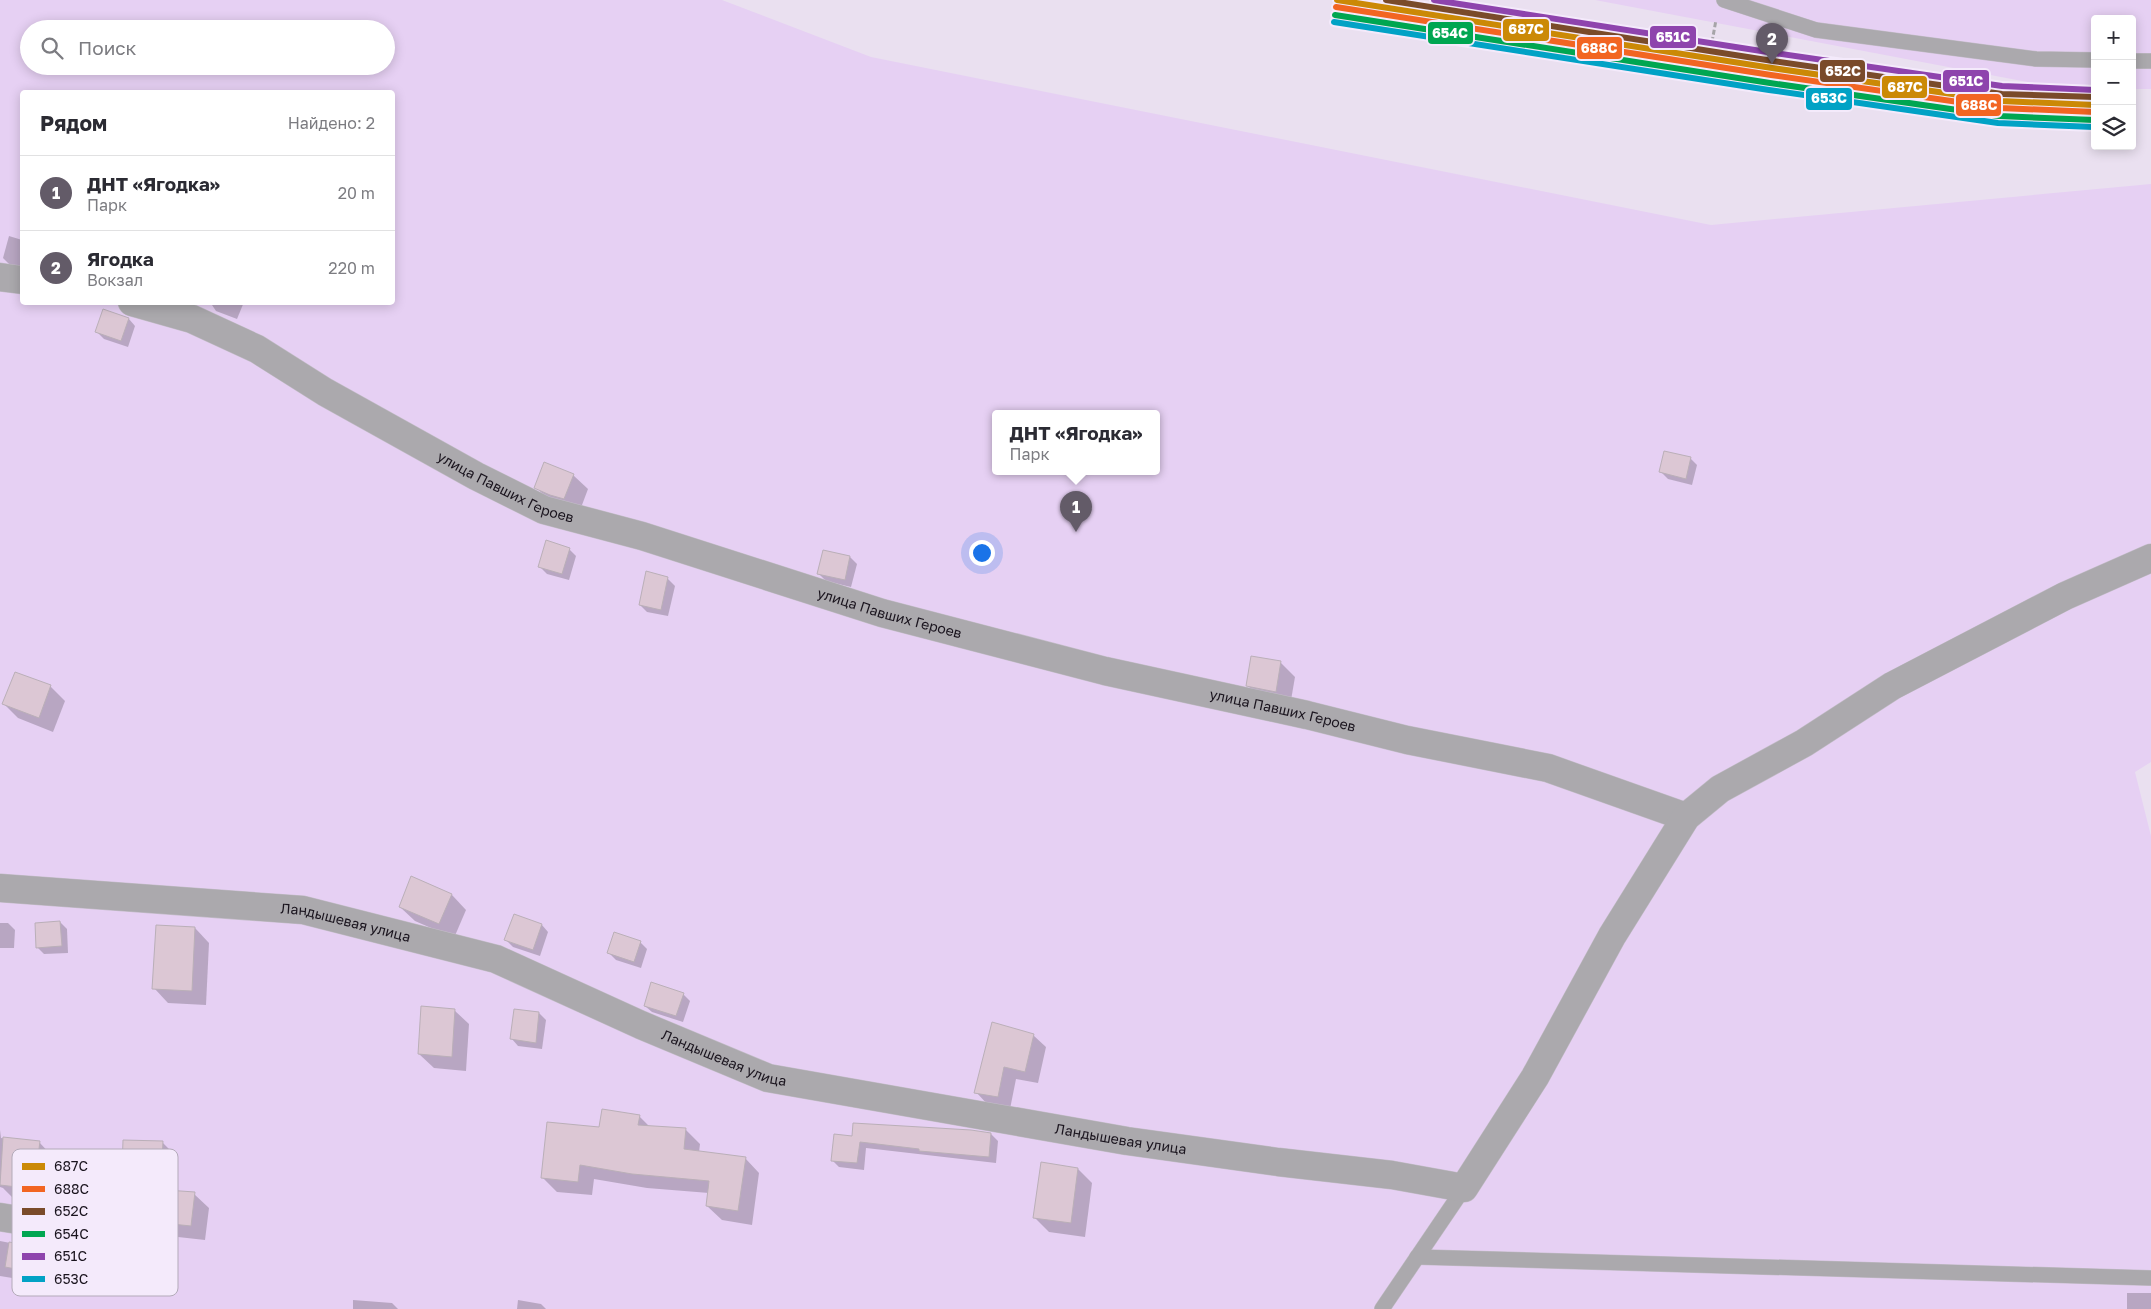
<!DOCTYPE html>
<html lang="ru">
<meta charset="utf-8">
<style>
body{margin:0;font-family:"Golos Text",sans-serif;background:#f2f2f3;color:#2b2b33}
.controls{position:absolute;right:15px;top:15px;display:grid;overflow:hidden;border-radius:5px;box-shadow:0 2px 12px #0003}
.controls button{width:45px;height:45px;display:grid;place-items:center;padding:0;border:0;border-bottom:1px solid #e1e1e2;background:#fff;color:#2b2b33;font:25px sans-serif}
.you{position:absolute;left:981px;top:552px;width:18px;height:18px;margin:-12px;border:4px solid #fff;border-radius:50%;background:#1a73e8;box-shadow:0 0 0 8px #1a73e833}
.badge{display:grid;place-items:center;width:32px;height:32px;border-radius:50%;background:#635b68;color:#fff;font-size:16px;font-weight:700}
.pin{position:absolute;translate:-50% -41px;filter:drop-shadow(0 1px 2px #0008)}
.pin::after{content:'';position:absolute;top:26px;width:18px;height:15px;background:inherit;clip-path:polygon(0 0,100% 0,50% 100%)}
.popup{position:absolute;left:992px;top:410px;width:168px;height:65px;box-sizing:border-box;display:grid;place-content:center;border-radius:5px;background:#fff;filter:drop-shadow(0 1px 4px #0005);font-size:16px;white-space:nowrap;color:#7c7c81}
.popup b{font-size:19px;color:#2b2b33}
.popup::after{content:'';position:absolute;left:50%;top:100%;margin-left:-10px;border:10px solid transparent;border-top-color:#fff}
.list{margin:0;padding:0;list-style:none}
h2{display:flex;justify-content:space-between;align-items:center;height:65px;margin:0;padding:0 20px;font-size:21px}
h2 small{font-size:16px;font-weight:400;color:#7c7c81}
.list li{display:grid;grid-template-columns:32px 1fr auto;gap:15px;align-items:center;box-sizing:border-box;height:75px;padding:0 20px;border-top:1px solid #e1e1e2}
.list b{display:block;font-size:19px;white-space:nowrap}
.list p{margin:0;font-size:16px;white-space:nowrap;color:#7c7c81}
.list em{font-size:16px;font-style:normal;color:#7c7c81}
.icon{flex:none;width:28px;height:28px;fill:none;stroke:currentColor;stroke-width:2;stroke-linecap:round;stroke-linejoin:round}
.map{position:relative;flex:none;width:2151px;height:1309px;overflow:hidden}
.search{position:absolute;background:#fff;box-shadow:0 2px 12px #0003;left:20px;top:20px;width:375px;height:55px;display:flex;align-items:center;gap:12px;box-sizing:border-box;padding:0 18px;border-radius:28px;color:#7c7c81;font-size:19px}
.panel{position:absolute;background:#fff;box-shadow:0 2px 12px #0003;left:20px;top:90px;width:375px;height:215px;border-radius:5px}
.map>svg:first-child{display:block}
.green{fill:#e6d0f3;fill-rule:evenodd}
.shadow{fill:#0003}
.building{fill:#dcc7d4;stroke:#baafb8}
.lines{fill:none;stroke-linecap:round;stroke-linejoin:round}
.lane-casing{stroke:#c4bdc9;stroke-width:16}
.street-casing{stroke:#c4bdc9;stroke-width:29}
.path{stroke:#a6a4a8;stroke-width:3;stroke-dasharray:5 2.5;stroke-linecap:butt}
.lane{stroke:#aba9ad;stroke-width:15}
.street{stroke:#aba9ad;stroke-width:28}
.rail-1-casing{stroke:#f4eafb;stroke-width:10}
.rail-2-casing{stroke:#f4eafb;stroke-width:10}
.rail-3-casing{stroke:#f4eafb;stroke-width:10}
.rail-4-casing{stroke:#f4eafb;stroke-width:10}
.rail-5-casing{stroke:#f4eafb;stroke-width:10}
.rail-6-casing{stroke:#f4eafb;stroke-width:10}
.rail-1{stroke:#cb8906;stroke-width:6}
.rail-2{stroke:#f26522;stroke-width:6}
.rail-3{stroke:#7a4b2a;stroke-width:6}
.rail-4{stroke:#00a651;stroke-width:6}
.rail-5{stroke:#8e44ad;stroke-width:6}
.rail-6{stroke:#01a2c5;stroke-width:6}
.labels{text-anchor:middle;stroke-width:4.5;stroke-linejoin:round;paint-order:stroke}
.street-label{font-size:14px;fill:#1a141e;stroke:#f4eafb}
.key{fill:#f4eafb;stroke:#b3aab9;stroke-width:1}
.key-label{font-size:14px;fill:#1a141e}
.line-badge{stroke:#f4eafb;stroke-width:2}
.badge-label{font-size:14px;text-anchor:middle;font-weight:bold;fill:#fff}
</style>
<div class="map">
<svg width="2151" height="1309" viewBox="0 0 2151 1309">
<rect width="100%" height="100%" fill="#eae0f0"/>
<g class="green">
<path d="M0 0H722L871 57 1711 225 2151 184V762L2135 772 2151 836V1309H0ZM29 29H386V66H29ZM22 92H392V302H22ZM996 413H1156V471H996Z"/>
<path d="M1595 0H2151V89H2132V19H2095V88L2054 87Z"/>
</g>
<g class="shadow">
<path d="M9 236 22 240V269L10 265 3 258Z"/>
<path d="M210 302H244L237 319 216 311Z"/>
<path d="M129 319 135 326 128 347 104 339 97 332Z"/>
<path d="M1690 458 1697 465 1692 485 1668 479 1661 472Z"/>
<path d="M573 475 588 489 579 513 550 502 536 487Z"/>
<path d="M569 549 576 556 569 580 547 574 540 567Z"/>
<path d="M850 557 857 564 851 587 826 581 819 574Z"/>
<path d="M647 572 668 579 675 586 668 616 647 612 640 605Z"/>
<path d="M1281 663 1295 677 1290 706 1262 700 1247 685Z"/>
<path d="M50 686 65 701 53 732 18 718 4 704Z"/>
<path d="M452 895 466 910 454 938 415 921 400 907Z"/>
<path d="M60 922 67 929 68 953 44 954 37 947Z"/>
<path d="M0 923H8L15 930 14 948H0Z"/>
<path d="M542 925 548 932 540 956 513 947 506 940Z"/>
<path d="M195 928 209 943 206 1005 168 1003 154 988Z"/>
<path d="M640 942 647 949 641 968 616 960 609 953Z"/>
<path d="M683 994 690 1001 683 1022 652 1012 645 1006Z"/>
<path d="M454 1010 469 1024 466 1071 434 1068 419 1054Z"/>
<path d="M539 1013 546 1020 542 1049 518 1046 512 1039Z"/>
<path d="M1033 1035 1046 1047 1038 1083 1016 1079 1010 1109 988 1105 976 1092Z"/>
<path d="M639 1116 650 1127 685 1129 700 1144 699 1152 745 1158 759 1173 752 1225 722 1220 707 1206 709 1193 647 1188 594 1179 592 1195 557 1192 543 1178 600 1129Z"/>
<path d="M0 1130 1 1138 39 1142 53 1157 49 1202 14 1199 3 1188 0 1187Z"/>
<path d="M991 1134 998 1141 996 1163 866 1148 864 1170 839 1167 832 1160 853 1137Z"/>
<path d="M162 1142 177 1157 175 1192 194 1194 209 1208 205 1240 178 1237 163 1222 164 1215 137 1214 122 1199Z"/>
<path d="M1078 1169 1092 1183 1085 1237 1049 1232 1034 1217Z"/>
<path d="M0 1241 36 1248 48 1259 43 1283 0 1276Z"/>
<rect x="2127" y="1293" width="24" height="16"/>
<path d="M353 1300 392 1303 398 1309H353Z"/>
<path d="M518 1300 541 1304 546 1309H517Z"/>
</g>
<g class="building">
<path d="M103 309 129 318 121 341 95 332Z"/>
<path d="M1664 451 1691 457 1686 479 1659 472Z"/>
<path d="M544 462 574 474 564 499 550 495 534 488Z"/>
<path d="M546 540 570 548 562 574 538 567Z"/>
<path d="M823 550 850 556 845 580 817 574Z"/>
<path d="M646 571 668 577 661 610 639 605Z"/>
<path d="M1251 656 1281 661 1276 692 1246 686Z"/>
<path d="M15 672 51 685 39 718 2 704Z"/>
<path d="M411 876 452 894 439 924 399 907Z"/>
<path d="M514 914 542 924 533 950 504 940Z"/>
<path d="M60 921 62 946 36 948 35 923Z"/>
<path d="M156 925 195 927 192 991 152 989Z"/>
<path d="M614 932 641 941 634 962 607 953Z"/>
<path d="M651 982 684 993 676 1016 644 1006Z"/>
<path d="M421 1006 455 1009 452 1057 418 1054Z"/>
<path d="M514 1009 539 1012 536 1043 510 1039Z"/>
<path d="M992 1022 1034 1034 1025 1072 1004 1067 998 1097 974 1093Z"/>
<path d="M602 1109 640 1115 638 1125 686 1128 684 1149 746 1157 738 1211 706 1206 709 1181 632 1174 580 1165 578 1182 541 1178 547 1122 599 1127Z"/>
<path d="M853 1123 971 1130 991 1133 989 1157 919 1151V1149L860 1142 857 1163 831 1161 834 1134 852 1136Z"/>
<path d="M3 1137 40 1141 34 1189 0 1185Z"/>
<path d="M123 1140 163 1141 160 1201 121 1200Z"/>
<path d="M1041 1162 1078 1168 1071 1223 1033 1218Z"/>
<path d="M166 1190 195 1192 191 1226 162 1223Z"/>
<path d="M9 1242 37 1247 32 1272 5 1267Z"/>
</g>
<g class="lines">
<g class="lane-casing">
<g id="lane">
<path d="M1724 0 1816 30 2036 59 2095 60"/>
<path d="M2132 61H2151"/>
<path d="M1417 1257 2151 1278"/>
<path d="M1382 1309 1464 1188"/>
</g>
</g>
<g class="street-casing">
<g id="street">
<path d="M0 277 22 280"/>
<path id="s1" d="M132 302 192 319 257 349 325 392 476 476 544 510 642 536 882 613 1105 671 1307 715 1407 740 1548 768 1686 817"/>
<path id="s2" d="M0 888 303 910 496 959 641 1025 768 1078 1127 1141 1278 1162 1392 1175 1464 1188 1535 1077 1612 936 1686 817 1720 789 1804 743 1892 686 2065 596 2151 558"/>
<path d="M0 1217 150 1241"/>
</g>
</g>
<path class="path" d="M1712 42 1716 20"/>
<use href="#lane" class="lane"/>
<use href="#street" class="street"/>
<g class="rail-1-casing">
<path id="rail-1" d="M1337 0 1772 68 2001 101 2095 105"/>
</g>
<g class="rail-2-casing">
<path id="rail-2" d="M1336 7 1771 75 2000 108 2095 112"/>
</g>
<g class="rail-3-casing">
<path id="rail-3" d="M1386 0 1773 61 2002 94 2095 97"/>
</g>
<g class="rail-4-casing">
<path id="rail-4" d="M1335 15 1770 83 1999 116 2094 120"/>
</g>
<g class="rail-5-casing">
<path id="rail-5" d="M1434 0 1774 53 2002 86 2095 90"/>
</g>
<g class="rail-6-casing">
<path id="rail-6" d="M1334 22 1769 90 1998 123 2094 127"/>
</g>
<use href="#rail-1" class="rail-1"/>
<use href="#rail-2" class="rail-2"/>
<use href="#rail-3" class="rail-3"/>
<use href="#rail-4" class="rail-4"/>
<use href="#rail-5" class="rail-5"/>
<use href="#rail-6" class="rail-6"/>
</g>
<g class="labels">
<g class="street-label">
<text dy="5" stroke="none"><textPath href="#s1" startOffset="419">улица Павших Героев</textPath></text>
<text dy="5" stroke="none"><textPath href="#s1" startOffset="824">улица Павших Героев</textPath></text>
<text dy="5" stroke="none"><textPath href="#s1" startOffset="1229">улица Павших Героев</textPath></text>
<text dy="5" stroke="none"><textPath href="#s2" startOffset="348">Ландышевая улица</textPath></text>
<text dy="5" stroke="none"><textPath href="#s2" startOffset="752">Ландышевая улица</textPath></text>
<text dy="5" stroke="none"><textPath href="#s2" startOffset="1158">Ландышевая улица</textPath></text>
</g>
</g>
<rect x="12" y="1149" width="166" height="147" rx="8" class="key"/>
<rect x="22" y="1163" width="23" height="7" fill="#cb8906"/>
<rect x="22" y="1186" width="23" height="6" fill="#f26522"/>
<rect x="22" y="1208" width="23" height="7" fill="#7a4b2a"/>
<rect x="22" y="1231" width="23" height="6" fill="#00a651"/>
<rect x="22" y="1253" width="23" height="7" fill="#8e44ad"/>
<rect x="22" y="1276" width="23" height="6" fill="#01a2c5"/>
<g class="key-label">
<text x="54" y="1171">687С</text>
<text x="54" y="1194">688С</text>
<text x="54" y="1216">652С</text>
<text x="54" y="1239">654С</text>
<text x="54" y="1261">651С</text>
<text x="54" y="1284">653С</text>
</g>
<g class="line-badge">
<rect x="1502" y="18" width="48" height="24" rx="5" fill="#cb8906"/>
<rect x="1427" y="21" width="47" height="24" rx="5" fill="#00a651"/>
<rect x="1649" y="25" width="48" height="24" rx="5" fill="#8e44ad"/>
<rect x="1576" y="36" width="47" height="24" rx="5" fill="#f26522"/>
<rect x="1819" y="59" width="47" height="24" rx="5" fill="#7a4b2a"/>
<rect x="1942" y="69" width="48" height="24" rx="5" fill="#8e44ad"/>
<rect x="1881" y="75" width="47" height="24" rx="5" fill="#cb8906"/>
<rect x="1805" y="87" width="48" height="24" rx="5" fill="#01a2c5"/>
<rect x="1955" y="93" width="47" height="24" rx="5" fill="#f26522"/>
</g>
<g class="badge-label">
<text x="1526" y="34">687С</text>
<text x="1450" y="38">654С</text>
<text x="1673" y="42">651С</text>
<text x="1599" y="53">688С</text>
<text x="1843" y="76">652С</text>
<text x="1966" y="86">651С</text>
<text x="1905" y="92">687С</text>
<text x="1829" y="103">653С</text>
<text x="1979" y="110">688С</text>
</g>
</svg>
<div class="controls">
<button>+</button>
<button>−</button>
<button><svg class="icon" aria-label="layers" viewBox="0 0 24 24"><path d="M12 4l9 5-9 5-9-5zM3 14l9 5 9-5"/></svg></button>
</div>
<div class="you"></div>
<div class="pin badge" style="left:1076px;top:532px">1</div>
<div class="popup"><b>ДНТ «Ягодка»</b>Парк</div>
<div class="pin badge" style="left:1772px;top:64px">2</div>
<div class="search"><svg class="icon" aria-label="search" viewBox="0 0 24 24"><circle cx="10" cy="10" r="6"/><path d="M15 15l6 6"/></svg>Поиск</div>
<section class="panel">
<h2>Рядом<small>Найдено: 2</small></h2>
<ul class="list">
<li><span class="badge">1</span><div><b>ДНТ «Ягодка»</b><p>Парк</p></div><em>20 m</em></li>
<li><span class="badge">2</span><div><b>Ягодка</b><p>Вокзал</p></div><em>220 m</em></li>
</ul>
</section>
</div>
